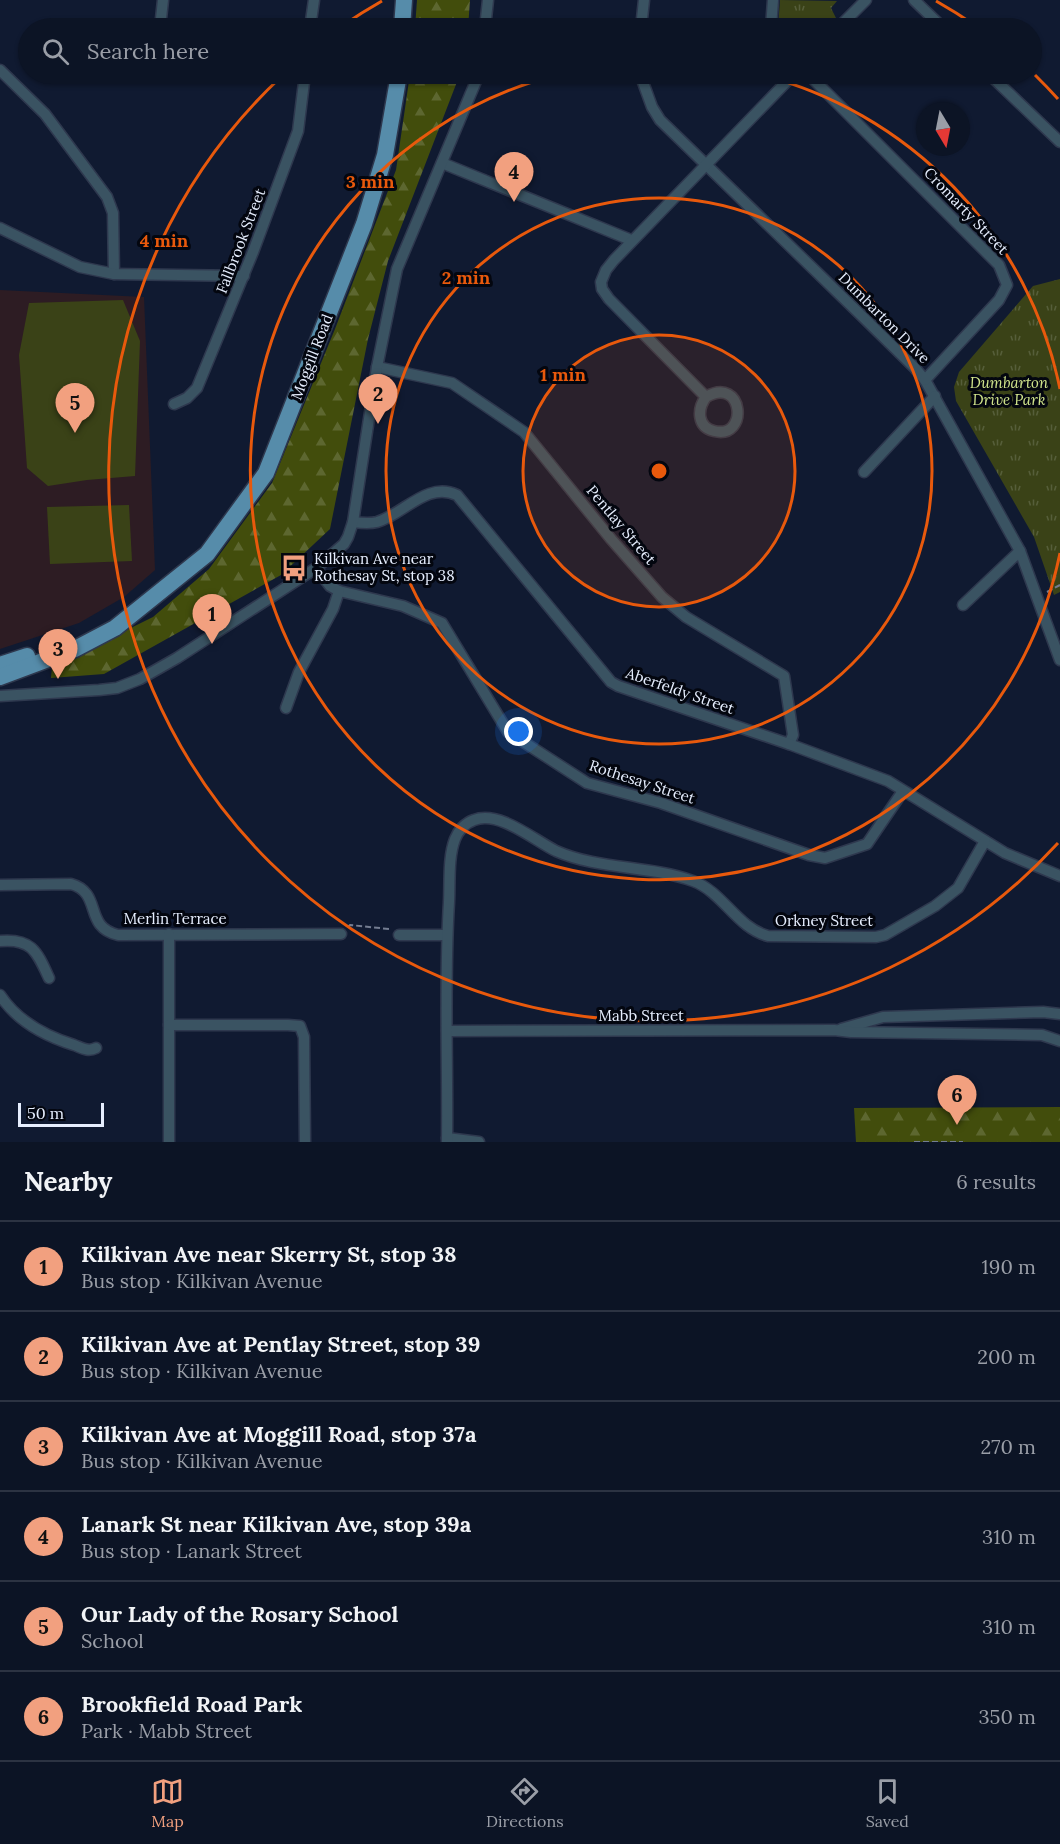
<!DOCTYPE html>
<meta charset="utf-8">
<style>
body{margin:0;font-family:Lora,serif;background:#151d2d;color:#f1f3f6}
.compass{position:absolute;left:916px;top:102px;width:54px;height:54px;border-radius:50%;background:#0c1425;box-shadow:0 2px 4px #0004;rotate:170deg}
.scale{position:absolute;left:18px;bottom:15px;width:86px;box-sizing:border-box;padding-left:6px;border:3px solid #e6eefe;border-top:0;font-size:16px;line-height:21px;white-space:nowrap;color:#e6eefe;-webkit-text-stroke:4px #03060f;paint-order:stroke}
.you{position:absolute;left:519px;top:732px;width:21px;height:21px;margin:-15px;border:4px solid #fff;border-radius:50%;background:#1a73e8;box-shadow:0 0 0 9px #1a73e833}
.badge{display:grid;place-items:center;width:39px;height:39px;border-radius:50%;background:#f2a07f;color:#111;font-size:20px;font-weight:700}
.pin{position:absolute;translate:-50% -50px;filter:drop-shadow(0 2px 3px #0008)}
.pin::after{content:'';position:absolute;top:32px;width:21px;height:18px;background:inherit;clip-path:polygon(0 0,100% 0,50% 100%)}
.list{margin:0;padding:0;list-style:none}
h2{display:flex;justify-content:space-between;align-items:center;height:78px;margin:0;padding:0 24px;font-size:26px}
h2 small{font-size:20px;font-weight:400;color:#9a9ea7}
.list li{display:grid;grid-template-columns:39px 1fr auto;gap:18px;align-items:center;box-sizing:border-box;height:90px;padding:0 24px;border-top:2px solid #2c3342}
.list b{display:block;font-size:22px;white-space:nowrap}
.list p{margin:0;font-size:20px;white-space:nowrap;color:#9a9ea7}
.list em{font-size:20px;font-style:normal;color:#9a9ea7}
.icon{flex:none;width:33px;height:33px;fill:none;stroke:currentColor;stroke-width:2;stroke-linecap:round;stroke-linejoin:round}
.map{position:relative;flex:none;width:1060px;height:1142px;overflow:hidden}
.search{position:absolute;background:#0c1425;box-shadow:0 2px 4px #0004;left:18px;right:18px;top:18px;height:66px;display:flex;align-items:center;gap:15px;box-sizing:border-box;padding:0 21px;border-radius:33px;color:#9a9ea7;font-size:22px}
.sheet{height:618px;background:#0c1425}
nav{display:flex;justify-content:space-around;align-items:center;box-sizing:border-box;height:84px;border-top:2px solid #2c3342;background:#0c1425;font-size:16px;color:#9a9ea7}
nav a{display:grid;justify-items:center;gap:3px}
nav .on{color:#f2a07f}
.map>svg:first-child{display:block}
.education{fill:#2d1c23}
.grass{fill:url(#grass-tufts)}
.forest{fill:url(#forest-firs)}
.pitch{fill:#3a4217}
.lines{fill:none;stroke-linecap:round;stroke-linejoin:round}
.minor-casing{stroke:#2e384e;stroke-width:13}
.primary-casing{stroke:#2e384e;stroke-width:19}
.path{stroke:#747d91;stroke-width:2;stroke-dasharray:6 3;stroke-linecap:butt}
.minor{stroke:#3a5362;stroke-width:10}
.primary{stroke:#568caa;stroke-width:16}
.ring{fill:none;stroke:#e8590c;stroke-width:3}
.labels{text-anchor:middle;stroke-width:6;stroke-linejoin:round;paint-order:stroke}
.street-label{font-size:15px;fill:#e6eefe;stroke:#03060f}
.park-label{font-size:15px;font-style:italic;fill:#d1e58c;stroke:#03060f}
.poi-label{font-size:15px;fill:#e6eefe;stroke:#03060f;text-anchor:start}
.centre{fill:#e8590c;stroke:#03060f;stroke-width:3}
.ring-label{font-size:18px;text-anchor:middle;font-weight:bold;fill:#e8590c;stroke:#03060f;stroke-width:6;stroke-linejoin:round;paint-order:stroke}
</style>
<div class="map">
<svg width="1060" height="1142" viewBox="0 0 1060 1142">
<defs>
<pattern id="grass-tufts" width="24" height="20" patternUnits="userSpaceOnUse" patternTransform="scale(1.5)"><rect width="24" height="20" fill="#3a4217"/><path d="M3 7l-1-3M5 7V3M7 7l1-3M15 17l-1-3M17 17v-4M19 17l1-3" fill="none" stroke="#565e3a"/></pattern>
<pattern id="forest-firs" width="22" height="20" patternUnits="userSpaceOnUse" patternTransform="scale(1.5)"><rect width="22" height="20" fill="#424d0c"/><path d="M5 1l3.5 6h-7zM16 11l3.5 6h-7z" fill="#5d6730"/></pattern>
</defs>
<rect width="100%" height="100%" fill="#101a31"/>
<path class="education" d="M0 290 144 297 155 570 124 597 79 623 0 649Z"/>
<g class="grass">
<path d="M780 0 837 1 831 8 836 18 826 28H778Z"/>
<path d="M1060 279V592L1054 595 1034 537 956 401 954 387 959 372 1033 286Z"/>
</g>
<g class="forest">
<path d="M417 0H470L468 28H415Z"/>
<path d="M410 74H460L388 261 368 339 330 529 281 575 104 674 51 678 52 667 153 617 209 569 272 483 335 329 396 170Z"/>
<path d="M1060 1107V1142H856L854 1108Z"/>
</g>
<g class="pitch">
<path d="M123 300 140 341 135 476 87 480 48 486 27 468 19 355 29 303Z"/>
<path d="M129 505 132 561 50 564 47 507Z"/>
</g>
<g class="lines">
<g class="minor-casing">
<g id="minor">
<path d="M914 0 943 28"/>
<path d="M160 28 163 0"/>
<path d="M310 28 314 0"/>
<path d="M485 28 488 0"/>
<path d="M641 28 644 0"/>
<path d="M771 28 773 0"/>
<path d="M838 28 866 0"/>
<path d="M0 70 45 114 107 197 113 213 114 274"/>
<path d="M640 74 652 107 660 120 863 317 914 367 925 380 1020 551 1060 660"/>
<path d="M808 74 999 265 1007 285 999 300 925 380"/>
<path d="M989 74 1060 142"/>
<path d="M442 163 631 240"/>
<path d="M0 228 80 267 114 274 244 276"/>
<path d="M377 367 452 383 524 432 611 539 662 597 686 617 784 676 793 735 789 744"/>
<path d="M706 397C697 409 697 427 714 431 749 440 744 375 706 397L609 299 602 289 601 282 606 270 614 260 794 74"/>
<path d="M174 404 187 398 197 388 253 252 298 131 305 74"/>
<path d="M864 472 935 396"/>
<path d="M353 522C361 523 369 524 377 522 404 514 427 481 457 495L611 682 618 686 789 744 888 781 1005 853 1060 876"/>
<path d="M316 568 330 586 339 591 403 606 442 623 508 732 587 783 661 803 809 855 825 858 867 844 903 791"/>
<path d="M963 605 1020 551"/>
<path d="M0 696 99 690 117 688 140 679 177 658 316 568 344 544 348 537 353 522 377 367 397 269 479 74"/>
<path d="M286 708 299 672 333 609 339 591"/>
<path d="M0 885 71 884C103 893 83 927 118 935L341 934"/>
<path d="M169 934V1142"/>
<path d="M399 935H447"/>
<path d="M0 941C32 938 37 952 49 978"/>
<path d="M0 995C17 1021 45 1036 74 1045 82 1048 88 1052 96 1048"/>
<path d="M169 1025H288L300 1026 304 1037 305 1142"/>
<path d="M841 1029 883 1017 1043 1012 1060 1014"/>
<path d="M447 1031 834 1030 851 1032 1042 1035 1060 1041"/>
<path d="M447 1138 479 1142"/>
<path d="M447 1142C448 1062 444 982 449 902 450 882 448 857 455 839 458 831 465 823 474 820 499 810 534 840 556 851 599 870 648 865 693 881 723 892 737 928 768 936L876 937 885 935 935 906 958 888 985 841"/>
</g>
</g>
<g class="primary-casing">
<g id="primary">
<path d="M402 28 404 0"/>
<path d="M0 665 27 656"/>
<path d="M0 677 75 649 115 628 207 554 266 473 364 224 385 155 399 74"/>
</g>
</g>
<g class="path">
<path d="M1047 592 1060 585"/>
<path d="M348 927 350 925 389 929"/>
<path d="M914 1142H963"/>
</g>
<use href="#minor" class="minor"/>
<use href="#primary" class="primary"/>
</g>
<circle cx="659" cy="471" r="136" fill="#e8590c" fill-opacity=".12"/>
<g class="ring">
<circle cx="659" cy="471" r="136"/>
<circle cx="659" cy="471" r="273"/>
<path d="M1060 553A409 409 0 1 1 560 74M758 74A409 409 0 0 1 1060 389"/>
<path d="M1058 843A546 546 0 1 1 283 75M342 26A546 546 0 0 1 382 1M936 1A546 546 0 0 1 976 26M1035 75A546 546 0 0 1 1058 99"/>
</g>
<defs>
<g id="bus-bare" transform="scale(2.07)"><path d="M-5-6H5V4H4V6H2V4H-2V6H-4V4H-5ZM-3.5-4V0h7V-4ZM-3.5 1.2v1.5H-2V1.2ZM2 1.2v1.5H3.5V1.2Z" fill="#f2a07f" stroke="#03060f" stroke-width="2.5" paint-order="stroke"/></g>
</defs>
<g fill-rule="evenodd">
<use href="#bus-bare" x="294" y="568"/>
</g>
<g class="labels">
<g class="street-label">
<text transform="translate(966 211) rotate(46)" y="5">Cromarty Street</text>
<text transform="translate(241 241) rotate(-69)" y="5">Fallbrook Street</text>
<text transform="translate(884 318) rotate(45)" y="5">Dumbarton Drive</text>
<text transform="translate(312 357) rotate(-69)" y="5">Moggill Road</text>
<text transform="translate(621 525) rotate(50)" y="5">Pentlay Street</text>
<text transform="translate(680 691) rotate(19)" y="5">Aberfeldy Street</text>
<text transform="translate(642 782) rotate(18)" y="5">Rothesay Street</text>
<text x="175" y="924">Merlin Terrace</text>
<text x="824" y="926">Orkney Street</text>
<text x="641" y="1021">Mabb Street</text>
</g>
<g class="park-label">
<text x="1009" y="388">Dumbarton<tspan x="1009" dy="17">Drive Park</tspan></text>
</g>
<g class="poi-label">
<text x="314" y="564">Kilkivan Ave near<tspan x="314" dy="17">Rothesay St, stop 38</tspan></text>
</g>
</g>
<circle cx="659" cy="471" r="9" class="centre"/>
<g class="ring-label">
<text x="370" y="188">3 min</text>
<text x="164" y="247">4 min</text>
<text x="466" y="284">2 min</text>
<text x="563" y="381">1 min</text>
</g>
</svg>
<svg class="compass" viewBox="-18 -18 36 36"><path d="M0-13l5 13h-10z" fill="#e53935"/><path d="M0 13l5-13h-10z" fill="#9a9ea7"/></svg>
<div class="scale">50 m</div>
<div class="you"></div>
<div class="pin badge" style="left:212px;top:644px">1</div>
<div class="pin badge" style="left:378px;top:424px">2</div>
<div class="pin badge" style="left:58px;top:679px">3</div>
<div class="pin badge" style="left:514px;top:202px">4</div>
<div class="pin badge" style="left:75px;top:433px">5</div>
<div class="pin badge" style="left:957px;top:1125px">6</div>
<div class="search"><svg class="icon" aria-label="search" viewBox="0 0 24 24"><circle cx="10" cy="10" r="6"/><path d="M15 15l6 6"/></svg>Search here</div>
</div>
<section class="sheet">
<h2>Nearby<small>6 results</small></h2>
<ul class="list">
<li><span class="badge">1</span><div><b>Kilkivan Ave near Skerry St, stop 38</b><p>Bus stop · Kilkivan Avenue</p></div><em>190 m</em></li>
<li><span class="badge">2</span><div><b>Kilkivan Ave at Pentlay Street, stop 39</b><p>Bus stop · Kilkivan Avenue</p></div><em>200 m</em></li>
<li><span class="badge">3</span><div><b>Kilkivan Ave at Moggill Road, stop 37a</b><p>Bus stop · Kilkivan Avenue</p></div><em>270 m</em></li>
<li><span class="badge">4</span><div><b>Lanark St near Kilkivan Ave, stop 39a</b><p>Bus stop · Lanark Street</p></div><em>310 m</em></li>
<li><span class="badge">5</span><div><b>Our Lady of the Rosary School</b><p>School</p></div><em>310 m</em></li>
<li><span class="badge">6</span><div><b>Brookfield Road Park</b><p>Park · Mabb Street</p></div><em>350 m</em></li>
</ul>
</section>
<nav>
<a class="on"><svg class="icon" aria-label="map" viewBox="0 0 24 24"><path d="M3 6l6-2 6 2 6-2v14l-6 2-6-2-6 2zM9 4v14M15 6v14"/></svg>Map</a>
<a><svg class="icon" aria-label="directions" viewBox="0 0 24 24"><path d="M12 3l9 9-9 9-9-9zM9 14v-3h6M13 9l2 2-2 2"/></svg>Directions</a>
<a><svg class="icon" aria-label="saved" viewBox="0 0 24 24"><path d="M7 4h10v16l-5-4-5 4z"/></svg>Saved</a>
</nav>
